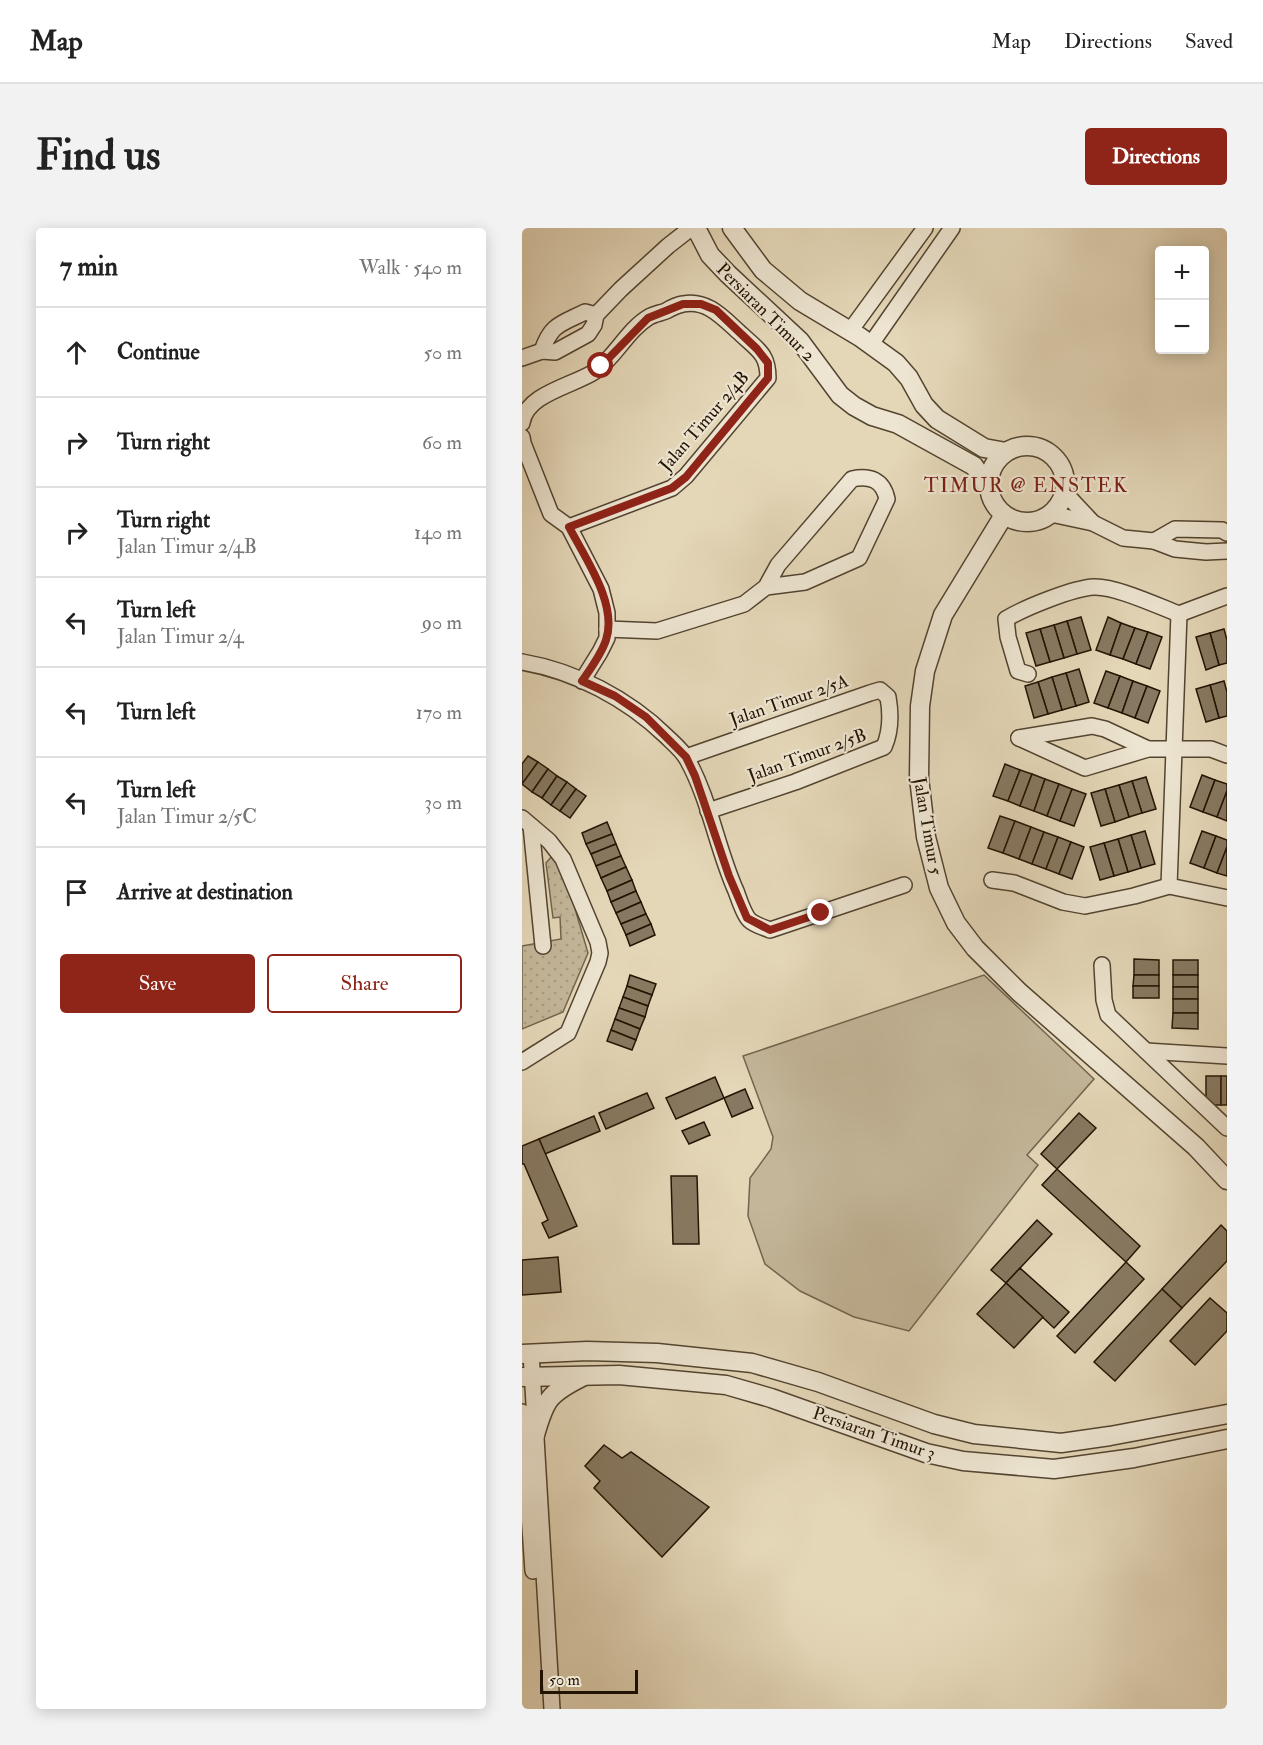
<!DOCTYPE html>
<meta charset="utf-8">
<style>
body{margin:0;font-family:"IM FELL Double Pica",serif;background:#f2f2f2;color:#222}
.controls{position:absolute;right:18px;top:18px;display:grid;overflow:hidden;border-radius:6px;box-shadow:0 3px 15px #0003}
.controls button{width:54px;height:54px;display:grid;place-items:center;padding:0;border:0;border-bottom:2px solid #e0e0e0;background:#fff;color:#222;font:30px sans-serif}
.scale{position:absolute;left:18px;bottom:15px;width:98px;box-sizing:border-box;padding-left:6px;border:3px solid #231303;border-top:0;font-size:16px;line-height:21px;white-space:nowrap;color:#231303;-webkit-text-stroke:4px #ede5d1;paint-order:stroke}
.stop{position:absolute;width:18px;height:18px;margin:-14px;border:4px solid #8f2418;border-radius:50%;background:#fff}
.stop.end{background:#8f2418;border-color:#fff;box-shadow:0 2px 6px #0008}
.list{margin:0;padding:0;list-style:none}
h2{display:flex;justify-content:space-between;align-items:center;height:78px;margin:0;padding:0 24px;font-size:26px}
h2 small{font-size:20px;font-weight:400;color:#767676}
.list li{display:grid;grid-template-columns:39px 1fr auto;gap:18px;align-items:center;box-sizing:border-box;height:90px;padding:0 24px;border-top:2px solid #e0e0e0}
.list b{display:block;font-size:22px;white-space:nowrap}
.list p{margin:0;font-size:20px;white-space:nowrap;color:#767676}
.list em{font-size:20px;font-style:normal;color:#767676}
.actions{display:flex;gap:12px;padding:18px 24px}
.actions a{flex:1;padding:14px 0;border:2px solid #8f2418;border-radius:6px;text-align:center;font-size:21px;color:#8f2418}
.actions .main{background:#8f2418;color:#fff}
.icon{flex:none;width:33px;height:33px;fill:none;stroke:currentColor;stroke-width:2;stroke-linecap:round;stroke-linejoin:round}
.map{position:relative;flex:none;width:705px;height:1481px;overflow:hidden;border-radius:6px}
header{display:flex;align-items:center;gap:36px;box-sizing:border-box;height:84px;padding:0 30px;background:#fff;border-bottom:2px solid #e0e0e0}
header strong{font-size:28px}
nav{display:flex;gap:33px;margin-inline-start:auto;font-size:21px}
.intro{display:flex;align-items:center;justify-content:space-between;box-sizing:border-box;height:144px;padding:0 36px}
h1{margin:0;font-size:42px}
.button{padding:15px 27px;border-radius:6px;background:#8f2418;color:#fff;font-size:21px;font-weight:700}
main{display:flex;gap:36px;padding:0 36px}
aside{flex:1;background:#fff;border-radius:6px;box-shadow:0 3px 15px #0003}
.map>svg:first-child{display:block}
.grass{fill:url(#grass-dots);stroke:#73644e;stroke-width:1.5}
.park{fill:#c3b699;stroke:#73644e;stroke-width:1.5}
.building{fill:#877961;stroke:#231303;stroke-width:1.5}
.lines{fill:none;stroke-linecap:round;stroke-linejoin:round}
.minor-casing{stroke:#534430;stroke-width:18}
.tertiary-casing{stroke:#534430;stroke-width:21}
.minor{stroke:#ede5d1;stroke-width:15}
.tertiary{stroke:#ede5d1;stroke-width:18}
.route{stroke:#8f2418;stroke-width:8}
.labels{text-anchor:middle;stroke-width:4.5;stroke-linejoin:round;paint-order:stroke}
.street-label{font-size:18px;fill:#231303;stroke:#ede5d1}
.neighbourhood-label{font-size:20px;letter-spacing:1.5px;fill:#7a1f14;stroke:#ede5d1}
</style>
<header>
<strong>Map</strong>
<nav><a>Map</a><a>Directions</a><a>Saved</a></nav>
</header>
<div class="intro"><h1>Find us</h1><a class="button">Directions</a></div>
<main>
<aside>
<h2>7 min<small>Walk · 540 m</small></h2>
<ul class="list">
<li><svg class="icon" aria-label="ahead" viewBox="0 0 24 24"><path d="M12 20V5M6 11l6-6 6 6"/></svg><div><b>Continue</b></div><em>50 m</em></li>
<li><svg class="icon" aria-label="right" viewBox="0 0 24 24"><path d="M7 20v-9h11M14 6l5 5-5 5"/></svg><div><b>Turn right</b></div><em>60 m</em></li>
<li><svg class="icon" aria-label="right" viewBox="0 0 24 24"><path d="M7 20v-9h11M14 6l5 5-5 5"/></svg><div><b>Turn right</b><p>Jalan Timur 2/4B</p></div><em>140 m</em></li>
<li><svg class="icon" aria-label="left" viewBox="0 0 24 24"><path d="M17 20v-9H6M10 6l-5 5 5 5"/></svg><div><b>Turn left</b><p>Jalan Timur 2/4</p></div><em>90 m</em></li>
<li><svg class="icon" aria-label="left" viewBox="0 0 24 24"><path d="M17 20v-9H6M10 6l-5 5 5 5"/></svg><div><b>Turn left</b></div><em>170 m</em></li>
<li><svg class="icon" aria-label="left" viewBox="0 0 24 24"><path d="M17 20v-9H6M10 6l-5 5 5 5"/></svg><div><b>Turn left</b><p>Jalan Timur 2/5C</p></div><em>30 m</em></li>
<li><svg class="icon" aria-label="arrive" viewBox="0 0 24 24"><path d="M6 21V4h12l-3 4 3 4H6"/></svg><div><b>Arrive at destination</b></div></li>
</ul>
<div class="actions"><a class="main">Save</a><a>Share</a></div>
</aside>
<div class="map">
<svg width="705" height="1481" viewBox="0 0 705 1481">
<defs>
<pattern id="grass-dots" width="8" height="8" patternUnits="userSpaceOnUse" patternTransform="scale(1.5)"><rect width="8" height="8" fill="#c3b699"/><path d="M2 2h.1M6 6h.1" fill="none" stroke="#a79c82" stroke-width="1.8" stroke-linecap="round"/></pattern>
</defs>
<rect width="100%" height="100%" fill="#e4d7b8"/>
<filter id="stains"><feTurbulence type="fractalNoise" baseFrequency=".00333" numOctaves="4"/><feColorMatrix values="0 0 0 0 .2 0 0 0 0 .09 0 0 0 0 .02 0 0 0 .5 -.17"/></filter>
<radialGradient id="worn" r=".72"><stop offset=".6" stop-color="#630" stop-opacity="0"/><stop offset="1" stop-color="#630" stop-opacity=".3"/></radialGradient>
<path class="grass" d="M31 627 39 633 66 725 41 784 0 801V718L39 711 38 689 31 690 24 635Z"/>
<path class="park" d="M462 747 572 851 505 927 516 937 387 1103 332 1089 278 1063 243 1036 226 988 228 950 249 921 251 909 221 828Z"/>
<g class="building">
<path d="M559 389 569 422 555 426 545 393Z"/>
<path d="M586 389 599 395 588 427 574 422Z"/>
<path d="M545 393 555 426 542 430 532 397Z"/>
<path d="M599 395 613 400 601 431 588 427Z"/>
<path d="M532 397 542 430 528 434 518 401Z"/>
<path d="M613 400 626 404 614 436 601 431Z"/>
<path d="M518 401 528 434 514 438 504 405Z"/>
<path d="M702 401 705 412V435L697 437 688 405Z"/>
<path d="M626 404 640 409 628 441 614 436Z"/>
<path d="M688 405 697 437 684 442 674 409Z"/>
<path d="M557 441 567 474 554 478 544 445Z"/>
<path d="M584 443 598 448 586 480 572 475Z"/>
<path d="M544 445 554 478 540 482 530 449Z"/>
<path d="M598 448 611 453 600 485 586 480Z"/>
<path d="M530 449 540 482 526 486 516 454Z"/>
<path d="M611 453 625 458 613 490 600 485Z"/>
<path d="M702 453 705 464V488L697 490 688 457Z"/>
<path d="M516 454 526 486 512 490 503 458Z"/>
<path d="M688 457 697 490 684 494 674 461Z"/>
<path d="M625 458 638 463 626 495 613 490Z"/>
<path d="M6 528 16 534 0 556V536Z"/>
<path d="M16 534 26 541 10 564 0 556Z"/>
<path d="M483 536 498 542 486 573 471 568Z"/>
<path d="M26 541 35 548 20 570 10 564Z"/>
<path d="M498 542 510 546 498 578 486 573Z"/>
<path d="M510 546 523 551 512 583 498 578Z"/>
<path d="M680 547 693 552 681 584 668 579Z"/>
<path d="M35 548 45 554 29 577 20 570Z"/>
<path d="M624 549 634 581 620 585 610 553Z"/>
<path d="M523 551 537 556 525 588 512 583Z"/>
<path d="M693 552 705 556V563L695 589 681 584Z"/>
<path d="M610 553 620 585 607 589 597 557Z"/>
<path d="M45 554 54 561 38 583 29 577Z"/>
<path d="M537 556 550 561 538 593 525 588Z"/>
<path d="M597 557 607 589 593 594 583 561Z"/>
<path d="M54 561 64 568 48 590 38 583Z"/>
<path d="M550 561 564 566 552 598 538 593Z"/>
<path d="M583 561 593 594 579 598 569 565Z"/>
<path d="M705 563V593L695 589Z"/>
<path d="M478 588 493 593 481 625 466 620Z"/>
<path d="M493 593 509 599 497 631 481 625Z"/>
<path d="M85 594 90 606 64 616 60 605Z"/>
<path d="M509 599 522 604 510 636 497 631Z"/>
<path d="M623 603 633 636 619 640 609 607Z"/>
<path d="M680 603 694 608 682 640 668 635Z"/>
<path d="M522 604 536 609 524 641 510 636Z"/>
<path d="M90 606 94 616 69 626 64 616Z"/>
<path d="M609 607 619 640 606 644 596 611Z"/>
<path d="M694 608 705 612V619L695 645 682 640Z"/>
<path d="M536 609 549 614 537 646 524 641Z"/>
<path d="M596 611 606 644 592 648 582 615Z"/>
<path d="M549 614 562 619 550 651 537 646Z"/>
<path d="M582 615 592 648 578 652 568 619Z"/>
<path d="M94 616 99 628 74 638 69 626Z"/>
<path d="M705 619V648L695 645Z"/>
<path d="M99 628 104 639 79 650 74 638Z"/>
<path d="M104 639 110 652 85 663 79 650Z"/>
<path d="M110 652 114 663 89 674 85 663Z"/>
<path d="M114 663 119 674 94 685 89 674Z"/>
<path d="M119 674 124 686 99 696 94 685Z"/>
<path d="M124 686 129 696 104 707 99 696Z"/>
<path d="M129 696 133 707 108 718 104 707Z"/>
<path d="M612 731 637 732V747H612Z"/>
<rect x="651" y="732" width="25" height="15"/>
<path d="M108 747 134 756 130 767 105 758Z"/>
<path d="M612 747H637V758H611Z"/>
<rect x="651" y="747" width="25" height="12"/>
<path d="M105 758 130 767 126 778 101 769Z"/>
<rect x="611" y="758" width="26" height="12"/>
<rect x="651" y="759" width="25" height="12"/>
<path d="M101 769 126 778 123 789 97 780Z"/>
<rect x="651" y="771" width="25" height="14"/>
<path d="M97 780 123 789 118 801 93 791Z"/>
<path d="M651 785H676V801L650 800Z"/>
<path d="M93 791 118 801 114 812 89 802Z"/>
<path d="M89 802 114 812 110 822 85 813Z"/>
<rect x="684" y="848" width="15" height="29"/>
<rect x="699" y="848" width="6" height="29"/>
<path d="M193 849 202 870 154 891 144 870Z"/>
<path d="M223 861 231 880 210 889 202 870Z"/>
<path d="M125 865 132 880 84 901 77 885Z"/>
<path d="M557 885 574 900 535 941 519 926Z"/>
<path d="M72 888 78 903 23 926 17 911Z"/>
<path d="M182 894 188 907 167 916 160 903Z"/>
<path d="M17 911 55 998 27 1010 20 995 26 992 2 936H0V918Z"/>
<path d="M535 941 618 1018 604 1034 520 957Z"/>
<path d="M149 948H175L177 1016H151Z"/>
<path d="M515 992 530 1006 484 1055 469 1042Z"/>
<path d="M699 997 705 1003V1033L660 1080 640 1061Z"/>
<path d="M36 1029 39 1064 0 1067V1032Z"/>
<path d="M604 1034 622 1051 553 1125 535 1108Z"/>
<path d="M498 1040 547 1084 532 1100 484 1055Z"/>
<path d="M484 1055 521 1089 492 1120 455 1086Z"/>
<path d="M640 1061 660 1080 593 1153 572 1134Z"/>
<path d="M688 1070 705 1085V1103L673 1137 648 1113Z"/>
<path d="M82 1217 100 1230 109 1224 187 1279 140 1329 72 1260 78 1253 63 1238Z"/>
</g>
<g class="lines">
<g class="minor-casing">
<g id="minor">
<path d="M328 103 403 0"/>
<path d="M349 116 430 0"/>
<path d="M20 123C29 96 39 96 63 84L74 87"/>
<path d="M0 130 20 123 33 124 66 106 72 97 74 87 99 61 146 18 169 0"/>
<path d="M0 195C4 166 50 158 72 144 93 130 105 102 127 89 132 86 139 85 144 83 149 80 155 77 161 76 186 71 202 91 219 106 236 122 246 126 246 150L164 248 150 260 47 299"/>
<path d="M0 209 1 215 29 286 47 299 79 361 85 385V410L78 424 60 453"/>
<path d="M542 264 571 295"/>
<path d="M529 286 571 295 601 310 632 313 653 321 684 324 705 323"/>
<path d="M632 313 653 301 700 302 705 305"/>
<path d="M85 401 135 403 222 376 244 359 256 337 330 251C348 247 361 252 365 271L337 330 283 354 244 359"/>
<path d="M0 434C53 443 106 471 144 508 151 515 160 522 165 531 188 572 195 621 214 663 217 671 220 681 225 689 229 696 241 699 248 702L382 657"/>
<path d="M506 446 496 443 486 409 484 391C502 380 551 360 572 359 593 358 636 378 657 386L705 368"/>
<path d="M497 510 563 540 626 521H689L705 527"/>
<path d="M497 510 570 498 583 501 626 521"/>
<path d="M164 529 348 465 358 462 366 469C369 486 369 503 362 519L273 554 186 583"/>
<path d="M0 590 27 613 41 631 76 714 78 725 76 734 46 805 0 834"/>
<path d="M9 598 21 718"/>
<path d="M470 652 492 655 541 674 563 678 612 668 647 658 705 670"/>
<path d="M647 658 657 386"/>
<path d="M580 737 582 772 586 787 705 900"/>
<path d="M624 823 705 828"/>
<path d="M9 1125 30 1481"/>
<path d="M0 1184 11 1343"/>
</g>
</g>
<g class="tertiary-casing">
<g id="tertiary">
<path d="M174 0 188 27 206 46 278 113 318 167 332 178 350 188 376 196 452 238 467 260"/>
<path d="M210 0 241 42 278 73 338 109 374 135 387 150 402 177 415 191 462 220 484 224"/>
<circle cx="505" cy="256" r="38"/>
<path d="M482 287 421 387 403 443 398 478 397 550 404 609 417 660 434 695 453 720 497 764 674 919 705 952"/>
<path d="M0 1126 65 1123 135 1125 230 1135 296 1154 412 1196 452 1206 539 1215 588 1208 705 1186"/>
<path d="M0 1149 97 1147 204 1157 249 1170 404 1225 441 1233 532 1241 612 1230 705 1211"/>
<path d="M13 1207C23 1172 26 1166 60 1149"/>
</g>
</g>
<use href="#minor" class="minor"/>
<use href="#tertiary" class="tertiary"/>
</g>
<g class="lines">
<path class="route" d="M79 138 126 90 161 76H179L194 82 235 121 246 135V150L164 249 150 260 47 299C63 330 96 376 84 412 79 427 69 440 60 453L93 468 124 489 164 529 173 548 207 648 225 690 248 702 299 685"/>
</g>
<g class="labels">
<g class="street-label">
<text transform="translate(244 84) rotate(45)" y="6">Persiaran Timur 2</text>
<text transform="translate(182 193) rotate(-49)" y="6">Jalan Timur 2/4B</text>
<text transform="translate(267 472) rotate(-19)" y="6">Jalan Timur 2/5A</text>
<text transform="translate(285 527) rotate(-20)" y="6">Jalan Timur 2/5B</text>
<text transform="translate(406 598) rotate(80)" y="6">Jalan Timur 5</text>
<text transform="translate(352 1205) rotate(19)" y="6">Persiaran Timur 3</text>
</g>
<g class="neighbourhood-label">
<text x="504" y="264">TIMUR @ ENSTEK</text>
</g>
</g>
<rect width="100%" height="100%" filter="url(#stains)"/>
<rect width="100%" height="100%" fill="url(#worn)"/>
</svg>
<div class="controls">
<button>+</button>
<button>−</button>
</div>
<div class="scale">50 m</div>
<div class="stop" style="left:79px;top:138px"></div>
<div class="stop end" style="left:299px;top:685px"></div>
</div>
</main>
